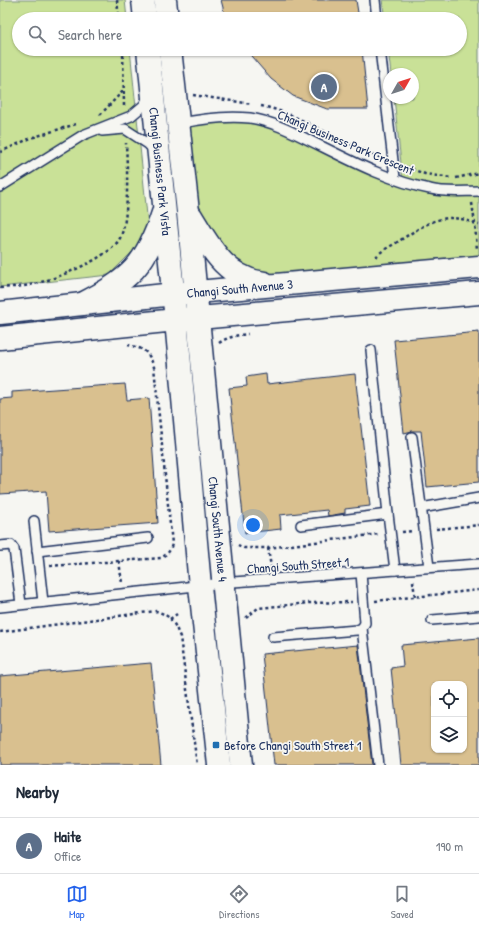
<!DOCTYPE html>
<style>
body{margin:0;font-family:"Patrick Hand",sans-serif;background:#f6f6f7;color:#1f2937}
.controls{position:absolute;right:12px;bottom:12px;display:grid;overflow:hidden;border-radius:8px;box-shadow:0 1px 3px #0004}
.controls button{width:36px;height:36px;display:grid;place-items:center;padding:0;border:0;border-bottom:1px solid #e0e1e3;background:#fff;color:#1f2937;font:20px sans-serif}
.compass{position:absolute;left:383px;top:68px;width:36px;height:36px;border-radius:50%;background:#fff;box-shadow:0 1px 3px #0004;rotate:51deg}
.you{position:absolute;left:253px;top:525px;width:14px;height:14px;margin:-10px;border:3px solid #fff;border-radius:50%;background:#1a73e8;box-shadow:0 0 0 6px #1a73e833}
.badge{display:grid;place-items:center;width:26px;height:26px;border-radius:50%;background:#2563eb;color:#fff;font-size:13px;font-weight:700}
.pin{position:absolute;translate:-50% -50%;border:2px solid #fff;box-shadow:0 1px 4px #0006}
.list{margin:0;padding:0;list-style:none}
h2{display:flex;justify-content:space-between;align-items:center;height:52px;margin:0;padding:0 16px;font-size:17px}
h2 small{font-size:13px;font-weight:400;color:#747a83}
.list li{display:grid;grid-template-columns:26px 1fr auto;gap:12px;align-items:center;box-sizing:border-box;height:56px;padding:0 16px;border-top:1px solid #e0e1e3}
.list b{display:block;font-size:15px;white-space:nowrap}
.list p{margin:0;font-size:13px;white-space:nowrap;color:#747a83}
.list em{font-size:13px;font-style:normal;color:#747a83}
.icon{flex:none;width:22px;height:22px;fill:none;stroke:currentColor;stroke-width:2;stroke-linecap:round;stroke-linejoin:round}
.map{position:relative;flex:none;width:479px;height:765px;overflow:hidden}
.search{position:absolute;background:#fff;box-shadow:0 1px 3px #0004;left:12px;right:12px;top:12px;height:44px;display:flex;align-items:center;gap:10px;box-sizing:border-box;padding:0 14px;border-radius:22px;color:#747a83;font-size:15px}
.sheet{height:108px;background:#fff}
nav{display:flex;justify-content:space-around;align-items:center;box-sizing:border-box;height:56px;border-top:1px solid #e0e1e3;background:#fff;font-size:11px;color:#747a83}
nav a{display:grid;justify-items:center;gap:2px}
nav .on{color:#2563eb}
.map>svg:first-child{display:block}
.green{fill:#c9e197;stroke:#72887a}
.building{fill:#d9c08f;stroke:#1b2f5e;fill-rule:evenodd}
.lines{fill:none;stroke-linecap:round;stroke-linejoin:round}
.service-casing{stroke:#1b2f5e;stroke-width:12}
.tertiary-casing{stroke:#1b2f5e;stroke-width:25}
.secondary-casing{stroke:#1b2f5e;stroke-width:25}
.path{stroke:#1b2f5e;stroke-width:2.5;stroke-dasharray:3 3;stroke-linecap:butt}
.service{stroke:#f6f6f2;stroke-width:9}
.tertiary{stroke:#f6f6f2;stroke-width:22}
.secondary{stroke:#f6f6f2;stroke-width:22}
.poi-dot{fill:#1f6fb2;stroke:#f6f6f2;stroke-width:1.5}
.labels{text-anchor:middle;stroke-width:3.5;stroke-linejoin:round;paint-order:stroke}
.street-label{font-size:13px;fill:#1b2f5e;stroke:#f6f6f2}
.poi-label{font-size:13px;fill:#1b2f5e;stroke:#f6f6f2;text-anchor:start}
</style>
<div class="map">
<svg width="479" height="765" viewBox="0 0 479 765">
<rect width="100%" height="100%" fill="#f6f6f2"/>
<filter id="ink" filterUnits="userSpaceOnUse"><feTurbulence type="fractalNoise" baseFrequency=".025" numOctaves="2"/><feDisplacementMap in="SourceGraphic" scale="8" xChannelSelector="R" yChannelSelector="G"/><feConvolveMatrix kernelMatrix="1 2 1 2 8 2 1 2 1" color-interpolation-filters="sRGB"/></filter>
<g filter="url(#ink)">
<g class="green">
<path d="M0 0H125L127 19H19V49H130L149 235 109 275 0 287Z"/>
<path d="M382 0H479V266L251 281 189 212V121L250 119 403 182 394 98H413V74H391L388 49H460V19H385Z"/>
</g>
<g class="building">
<path d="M221 0H356L359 19H226Z"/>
<path d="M245 49H362L368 109H327L293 96 271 79Z"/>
<path d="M479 332V482L427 487 421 431H412L404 433 394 340Z"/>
<path d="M266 374 267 384 355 374 370 506 345 509V513L328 516 327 510 280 515 281 529 245 533 229 388 247 386 246 377Z"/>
<path d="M125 384 127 400 149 398 158 523 49 531 46 491 0 494V399L12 398V392Z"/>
<path d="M479 638V765H401L391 668 403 666 401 645ZM434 684H464V750H434Z"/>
<path d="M358 645 372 765H274L262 654Z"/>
<path d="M151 663 161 765H0V676Z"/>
</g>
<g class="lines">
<g class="service-casing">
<g id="service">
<path d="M375 0 377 19"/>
<path d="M380 49 395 178"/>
<path d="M178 124C200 119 226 116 250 118 276 122 300 136 323 147 357 164 393 182 430 189 446 193 463 191 479 191"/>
<path d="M102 131 125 129 148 144 154 150"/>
<path d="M0 187 83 135 131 116 144 105 149 95"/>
<path d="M371 350 388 514 395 570"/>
<path d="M412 437 429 567"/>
<path d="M421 508 479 498"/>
<path d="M34 521 43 602"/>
<path d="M301 525 388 514"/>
<path d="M0 546 11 545 14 549 21 604"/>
<path d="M37 551 148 538"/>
<path d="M0 607 233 582 479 564"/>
<path d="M432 620 479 616"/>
<path d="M362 628 378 765"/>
<path d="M273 637 357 630 362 628 365 623 361 573"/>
</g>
</g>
<g class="tertiary-casing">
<g id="tertiary">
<path d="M0 313 174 294"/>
<path id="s1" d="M198 318 241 765"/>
<path d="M0 338 176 320 200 586 219 765"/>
</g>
</g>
<g class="secondary-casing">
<g id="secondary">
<path d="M143 0 145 19"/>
<path d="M165 0 167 19"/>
<path id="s2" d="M148 49 176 320 479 293"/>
<path d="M170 49 188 212 197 307"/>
<path d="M191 216C210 247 225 278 264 283"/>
<path id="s3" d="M174 294 479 267"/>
<path d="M82 304C130 280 146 265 163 213"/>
</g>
</g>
<g class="path">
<path d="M117 0 119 19"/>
<path d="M123 49 124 106"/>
<path d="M193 95 252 104"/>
<path d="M261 106C287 111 310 124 333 136"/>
<path d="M100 115 123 91"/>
<path d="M345 142 380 158"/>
<path d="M0 152 31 138 76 124"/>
<path d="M406 167 425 174 451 178"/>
<path d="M456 178 479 173"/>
<path d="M472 203 475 224 477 250"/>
<path d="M376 257C381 250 392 246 399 241 418 229 437 214 461 219 467 220 473 223 479 225"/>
<path d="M0 288C10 287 21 287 30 285 53 280 106 260 119 240 130 222 127 164 126 143"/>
<path d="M219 343C228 337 237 335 248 334"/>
<path d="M436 529 479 525"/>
<path d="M402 532 413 531"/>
<path d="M238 545 244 548H268L379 534"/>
<path d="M268 548 271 567"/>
<path d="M119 561 122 583"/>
<path d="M50 566 161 558C168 554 170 551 172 544L154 367C148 351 145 349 128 345"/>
<path d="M413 581 415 597"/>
<path d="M375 601 479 590"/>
<path d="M246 618 258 608 309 603 352 602"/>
<path d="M170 619 177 614"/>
<path d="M0 632 156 611C172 616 174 623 180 637L197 765"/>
</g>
<use href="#service" class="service"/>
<use href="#tertiary" class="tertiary"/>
<use href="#secondary" class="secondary"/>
</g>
</g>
<rect class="poi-dot" x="212" y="741" width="8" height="8" rx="2"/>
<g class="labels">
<g class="street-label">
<text transform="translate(346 142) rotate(23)" y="5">Changi Business Park Crescent</text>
<text dy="5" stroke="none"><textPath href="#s2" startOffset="123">Changi Business Park Vista</textPath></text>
<text dy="5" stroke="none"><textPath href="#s3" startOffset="66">Changi South Avenue 3</textPath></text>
<text dy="5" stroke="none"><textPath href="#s1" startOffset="212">Changi South Avenue 4</textPath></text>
<text transform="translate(298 565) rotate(-4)" y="5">Changi South Street 1</text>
</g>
<g class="poi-label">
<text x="224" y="750">Before Changi South Street 1</text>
</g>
</g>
</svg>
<div class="controls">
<button><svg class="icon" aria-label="locate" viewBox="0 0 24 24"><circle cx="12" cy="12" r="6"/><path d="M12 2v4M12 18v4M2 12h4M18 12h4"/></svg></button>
<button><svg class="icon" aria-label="layers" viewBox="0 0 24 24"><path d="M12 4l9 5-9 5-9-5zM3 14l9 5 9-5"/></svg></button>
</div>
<svg class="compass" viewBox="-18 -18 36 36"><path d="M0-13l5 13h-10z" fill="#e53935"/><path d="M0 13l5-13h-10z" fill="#747a83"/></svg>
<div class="you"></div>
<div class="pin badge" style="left:324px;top:87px;background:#5c6f8a">A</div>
<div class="search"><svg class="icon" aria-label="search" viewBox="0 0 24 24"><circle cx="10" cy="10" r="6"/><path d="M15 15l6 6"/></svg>Search here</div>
</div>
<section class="sheet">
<h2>Nearby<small></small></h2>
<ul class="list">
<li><span class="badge" style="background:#5c6f8a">A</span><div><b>Haite</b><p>Office</p></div><em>190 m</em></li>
</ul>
</section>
<nav>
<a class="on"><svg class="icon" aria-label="map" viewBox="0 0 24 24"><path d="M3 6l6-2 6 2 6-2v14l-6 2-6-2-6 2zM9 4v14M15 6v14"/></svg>Map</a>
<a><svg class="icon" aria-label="directions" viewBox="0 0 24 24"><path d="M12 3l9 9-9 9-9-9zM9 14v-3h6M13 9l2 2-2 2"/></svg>Directions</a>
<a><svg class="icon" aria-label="saved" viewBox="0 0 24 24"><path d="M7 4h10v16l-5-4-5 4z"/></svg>Saved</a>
</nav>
